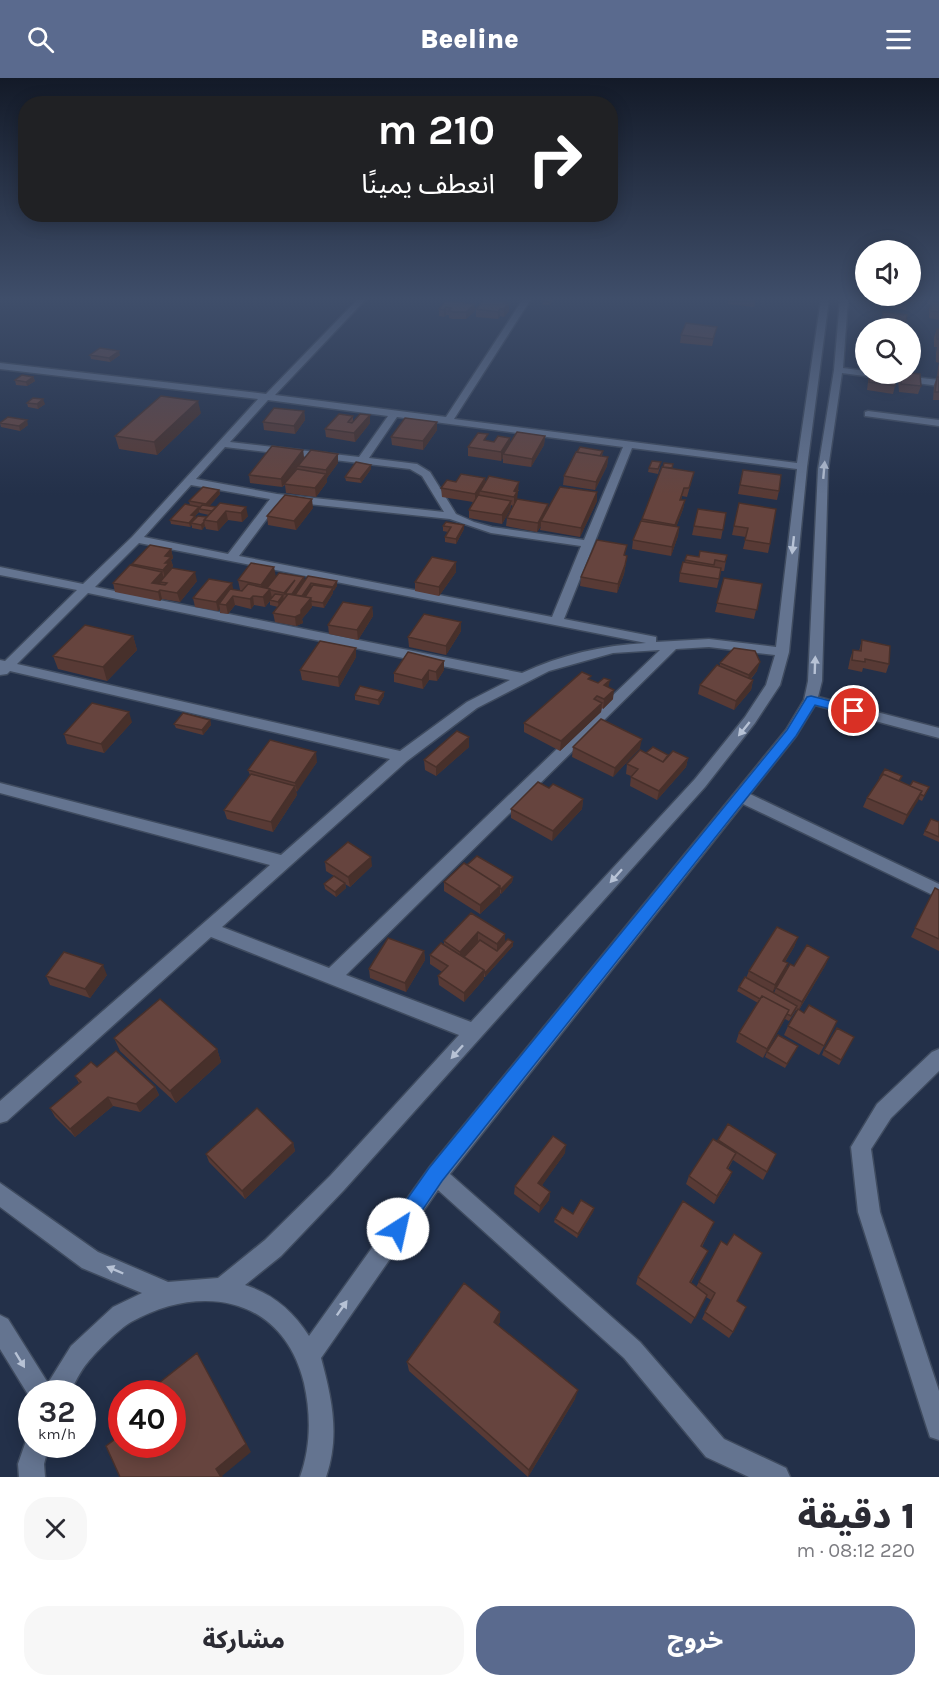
<!DOCTYPE html>
<html lang="ar">
<meta charset="utf-8">
<style>
body{margin:0;font-family:Karla,"Noto Sans Arabic",sans-serif;background:#f7f7f7;color:#2b2b33;direction:rtl;height:100vh;display:flex;flex-direction:column;font-size:22px;white-space:nowrap}
*{box-sizing:border-box;margin:0}
p{font-size:20px;color:#7c7c81}
.icon{flex:none;width:33px;height:33px;fill:none;stroke:currentColor;stroke-width:2;stroke-linecap:round;stroke-linejoin:round}
.map{position:relative;height:1399px;overflow:hidden;direction:ltr}
.panel{display:flex;flex-direction:column;background:#fff;flex:1}
.panel>*{flex:none}
.guide{position:absolute;left:18px;top:18px;width:600px;height:126px;border-radius:24px;box-shadow:0 3px 15px #0003;direction:rtl;background:#202124;color:#fff;overflow:hidden}
.buttons{position:absolute;left:855px;top:162px;display:grid;gap:12px}
.buttons a{display:grid;place-items:center;width:66px;height:66px;border-radius:50%;background:#fff;box-shadow:0 3px 15px #0003;font-size:30px}
.speed{position:absolute;left:18px;top:1302px;display:flex;gap:12px;font-size:30px;font-weight:700;text-align:center}
.speed>*{display:grid;place-content:center;width:78px;height:78px;border-radius:50%;background:#fff;box-shadow:0 3px 15px #0003;line-height:1}
.speed small{font-size:15px;font-weight:400}
.speed .limit{border:9px solid #d22;background:#fff;color:#111}
.pin{position:absolute;display:grid;place-items:center;width:51px;height:51px;color:#fff;margin:-26px;border:3px solid #fff;border-radius:50%;box-shadow:0 2px 6px #0007}
.me{position:absolute;width:66px;margin:-33px;rotate:35deg;stroke-linejoin:round;filter:drop-shadow(0 0 4px #0008)}
.turn{display:flex;align-items:center;gap:21px;height:126px;padding:0 24px;font-size:27px}
.turn .icon{width:78px;height:78px;stroke-width:2.5}
.turn b{display:block;font-size:42px;line-height:51px}
.round{display:grid;place-items:center;flex:none;width:63px;height:63px;border-radius:24px;background:#f7f7f7}
.headline{display:flex;align-items:center;justify-content:space-between;height:102px;padding:0 24px}
h1{font-size:36px;font-weight:800;line-height:45px}
.button{display:flex;gap:12px;margin-top:auto;padding:12px 24px}
.button a{flex:1;height:69px;border-radius:24px;background:#5a6a8e;color:#fff;font-size:24px;font-weight:800;line-height:69px;text-align:center}
.button a+a{background:#f7f7f7;color:#2b2b33}
header{display:flex;justify-content:space-between;align-items:center;height:78px;padding:0 24px;background:#5a6a8e;color:#fff;font-size:27px;font-weight:800}
.map>svg:first-child{display:block}
.lines{fill:none;stroke-linecap:round;stroke-linejoin:round}
.minor-casing{stroke:#3f4b5f;stroke-width:3}
.minor{fill:#647490;fill-rule:evenodd}
.wall{fill:#583a35;fill-rule:evenodd}
.shaded-wall{fill:#47302b}
.building{fill:#66443e;stroke:#47302b;stroke-width:1.5}
.oneway{fill:#b7c2d5}
.route{fill:#1a73e8;stroke:#114b97;stroke-width:1.5}
</style>
<header><svg class="icon" aria-label="menu" viewBox="0 0 24 24"><path d="M4 6h16M4 12h16M4 18h16"/></svg>Beeline<svg class="icon" aria-label="search" viewBox="0 0 24 24"><circle cx="10" cy="10" r="6"/><path d="M15 15l6 6"/></svg></header>
<div class="map">
<svg width="939" height="1399" viewBox="0 0 939 1399">
<rect width="100%" height="100%" fill="#233049"/>
<g class="lines">
<g class="minor-casing">
<path id="minor" d="M358,221H366L275,317L446,339L523,221H531L454,341L797,385L821,221H829L807,389L789,574L780,607L755,645L705,709L344,1112L281,1178L245,1207C273,1216 293,1233 309,1258L429,1090L786,652L804,622L808,603L818,391L834,292L840,221H848L843,290L866,293V296H886L939,302V308L842,295L828,391L822,603L818,619L939,650V660L815,627L796,658L750,716L939,806V820L743,726L450,1096L640,1264L724,1361L786,1390L790,1399H749L706,1379L624,1280L438,1112L321,1280C332,1321 340,1358 326,1399H300C311,1369 311,1336 304,1305C283,1219 202,1204 131,1244C119,1251 97,1273 88,1284C80,1293 75,1305 69,1316H32V1323L0,1271V1237L8,1241L48,1305L71,1268L113,1229L142,1215L82,1190L0,1129V1105L98,1174L168,1204L218,1200L265,1162L330,1098L459,957L211,859L7,1043L0,1045V1023L270,787L0,715V705L281,777L390,681L10,593L7,596L0,597V582L5,583L77,512L0,497V489L83,506L132,459L258,321L0,291V285L266,316ZM268,322L388,338L359,379L230,364ZM397,339L623,369L584,462L492,449L474,444L456,436L430,394L417,386L369,380ZM225,369L410,391L422,398L444,434L277,416L196,401ZM632,370L797,391L776,569L709,561L656,564V559L651,558L564,541ZM191,407L270,421L228,476L144,459ZM280,423L450,441L491,455L581,468L552,539L239,478ZM139,465L646,565C604,567 560,577 522,595L95,509ZM88,515L510,602L467,624L400,673L17,586ZM709,569L775,577L766,607L745,639L695,701L471,944L346,897L676,571ZM660,572L329,890L222,849L407,683L477,630L549,593L613,575Z
M868,333L939,342V348L865,338V334Z
M939,971V993L891,1040L871,1071L880,1134L939,1313V1362L930,1359L927,1350L858,1134L851,1069L877,1026L932,974Z
M32,1356V1366H49L44,1386L45,1399H19L18,1386L28,1357Z"/>
</g>
<use href="#minor" class="minor"/>
</g>
<path class="wall" d="M553,221L550,227H543V223Z
M728,221H756L754,229L728,226Z
M882,221H915L914,225L908,224L906,232L883,229L884,221Z
M928,221H939V242L929,240V231L931,226H928Z
M445,223L475,233L466,241H453L449,240V237H446L444,239L439,238V231Z
M509,225V233L504,239L500,238L498,241L476,239V231Z
M883,234L906,244L905,249L906,250H880L881,241Z
M937,251H939V285L936,284V275L937,269H934V259Z
M715,256L712,268L680,265L681,257Z
M90,277H120L110,284L91,281Z
M939,285V322H933L934,307L937,299L938,289Z
M869,296H896L895,308L893,316L867,312Z
M900,296H910L921,308L918,316L899,314L898,302Z
M33,299L35,303L27,308L16,307L15,302Z
M27,325L45,326L38,331L28,329Z
M304,333L305,342L295,356L264,352L263,344Z
M201,335L157,377L119,371L115,358Z
M353,338V343L370,345L355,364L326,359L325,351Z
M437,344V352L423,372L392,367L391,359Z
M0,345L28,347L20,353L1,349Z
M545,358L544,367L531,389L503,385V380L501,383L468,378V369L494,364L510,365Z
M303,372L304,381L338,385L327,400V404L316,419L286,415L285,407L282,409L250,405L249,397Z
M603,373L602,378L608,379L607,388L595,412L563,407L564,398Z
M660,389L658,396L648,394L649,390Z
M371,391L361,405L346,403L345,399Z
M672,391L694,394L687,419L682,418L681,422H685L683,431L676,449H679L678,458L671,478L632,471L633,462L642,441Z
M743,392L779,413L777,422L738,416Z
M485,400V404L519,412L517,415V421L548,426L547,432L597,423L580,459L540,452L541,448L537,454L506,448L507,440L513,428L511,427L510,432L502,446L469,440V432L473,424L442,419L441,410L456,404Z
M219,412L220,416L209,428L216,429L220,425L248,438L242,444L228,442L218,453L206,451L205,448L202,452L192,450V447L190,449L171,446L170,442L190,427L189,423ZM199,434L200,435L209,437L207,439L196,440L195,438Z
M739,425L770,466L768,475L743,471L746,459L732,457Z
M313,430L296,452L268,447L267,438Z
M726,435L721,461L692,457L694,448Z
M464,447V451L456,466L445,464V459L448,454L443,453V448Z
M171,471L173,480L171,482L173,488L171,490V492L197,503L180,524L162,521L160,523L115,514L113,505L132,488V486Z
M687,477L699,479L727,477L724,493H721L717,510L679,504L680,495L685,484Z
M625,478H627L624,496L617,515L580,508L581,499Z
M456,484V494L439,518L415,513V504Z
M276,499L305,503H337V508L333,513V515L324,530L312,528V529L302,541L303,545L296,548L275,544L273,535L278,529L270,527V523L265,529L254,527L251,531L235,527L228,536L220,535V531L218,533L195,529L193,520L233,512L242,513L243,512H240L238,502Z
M724,500L762,506L754,541L715,534Z
M372,529L373,538L358,562L329,556L328,547Z
M461,544V553L446,577L409,569L408,559Z
M133,558L137,572L107,603L58,591L53,578Z
M862,562L889,586L886,595L863,590L862,594L848,591L850,581L853,572L859,573Z
M408,574L444,592L437,603L429,602L423,611L394,604V595Z
M356,579L339,609L302,602L300,592Z
M720,585L757,593L751,601L753,602L751,612L734,632L698,616L700,607L720,588Z
M591,602L609,609L613,621L603,631L602,630L601,634L560,673L524,654V645Z
M384,614V618L379,627L355,622V617Z
M210,642L211,647L203,657L176,650L174,646Z
M132,644L104,675L67,666L64,656Z
M469,669L436,698L425,692L424,682Z
M573,669L640,670L613,699L572,679Z
M646,675L688,680L686,689L657,722L630,708L631,698L626,696L627,686Z
M317,684L296,714L297,717L273,754L227,741L224,732L250,697L248,692Z
M880,699L900,703L910,708L929,709L922,723L918,721L903,747L863,729L867,720L878,703Z
M583,721L582,731L552,763L511,740V731Z
M931,741L939,744V764L923,757Z
M325,784L372,788L350,809L345,806L346,810L336,819L325,811L324,806L334,798L326,793Z
M467,787L513,799L512,804L501,816L500,815V817L480,836L444,813V804Z
M935,810L939,812V873L911,859Z
M471,835L505,856V864L513,868L485,899H484V901L464,924L439,907L438,898L442,894L430,886V877L444,866V863Z
M798,859L794,869L785,884L788,885L785,895L773,914L774,915L776,910L794,888L829,879L825,888L799,932L833,952L819,977L784,957L788,948L797,932H796L789,943L785,941L763,980L736,964L739,955L758,925L737,913L739,909L746,900L749,893Z
M424,873L425,882L406,914L370,900L369,891Z
M107,897L90,920L50,907L46,898Z
M854,959L839,987L822,977L824,972Z
M114,960L217,971L221,984L176,1025L120,973Z
M798,968L785,990L765,979L767,974Z
M97,989L155,1009L159,1017L140,1034L113,1028L75,1059L55,1039L50,1030L79,1005L75,998Z
M728,1046L776,1076L763,1102L733,1082L728,1091L732,1094L729,1102L714,1126L686,1106L689,1098L718,1064Z
M293,1065L295,1073L245,1121L209,1084L206,1076Z
M565,1075L542,1107L550,1114L549,1122L539,1135L514,1116L515,1108Z
M594,1130L593,1134L577,1160L554,1144L555,1141Z
M714,1144L702,1169L708,1173L691,1205L696,1209L699,1204L737,1223L733,1254L729,1260L702,1241L711,1222L706,1219L691,1246L636,1206L638,1199Z
M500,1234V1244L498,1247L575,1321L528,1399L409,1293L407,1284Z"/>
<path class="shaded-wall" d="M509,225V233L504,239V231Z
M475,226V233L466,241V234Z
M446,229V237L444,239V232Z
M500,231V238L498,241V234Z
M119,273L120,277L110,284L109,280Z
M33,299L35,303L27,308L26,304Z
M43,321L45,326L38,331L37,326Z
M198,323L201,335L157,377L154,364Z
M304,333L305,342L295,356L294,348Z
M370,337V345L355,364L354,355Z
M27,342L28,347L20,353L19,348Z
M437,344V352L423,372V363Z
M545,358L544,367L531,389L532,381Z
M510,360V368L503,376V380L501,383V374Z
M303,372L304,381L282,409L281,401Z
M338,376V385L327,400V404L316,419L315,410L326,396V392Z
M608,379L607,388L595,412L596,404Z
M371,387V391L361,405L360,401Z
M485,400V409L480,413L479,418L475,424V416Z
M519,404L517,423L514,428V413Z
M219,412L220,416L207,431L206,426Z
M597,414V423L580,459L581,450Z
M312,421L313,430L296,452L294,443Z
M685,422L683,431L674,455L675,447Z
M511,423L510,432L502,446V437Z
M548,426L547,435L541,443V448L537,454L538,445Z
M199,429V434L195,438L196,442L191,445L192,447L190,449L189,445L191,437Z
M246,429L248,438L242,444L241,435Z
M226,433L228,442L218,453L217,444Z
M204,444L205,448L202,452L201,447Z
M464,447V451L456,466V461Z
M679,449L678,458L671,478L672,469Z
M171,471L173,480L171,482L173,488L171,490L172,494L165,501L163,492L165,478Z
M627,478L624,496L617,515L618,506Z
M456,484V494L439,518V509Z
M274,489L276,499L263,516L261,507Z
M162,494L165,503L160,504L161,507L152,505Z
M195,494L197,503L180,524L177,515Z
M304,499L305,503L292,522L291,517Z
M337,503V508L334,513L333,509Z
M232,505L234,514L219,526L220,531L218,533L216,524Z
M311,505L312,510L301,525V521Z
M333,510V515L324,530L323,525Z
M270,511L272,520L265,529L263,519Z
M160,512L162,521L160,523L158,514Z
M283,517L284,522L279,529L278,524Z
M233,518L235,527L228,536L226,527Z
M253,518L254,527L251,531L250,521Z
M311,520L312,529L302,541L303,545L296,548L295,539Z
M372,529L373,538L358,562L357,552Z
M461,544V553L446,577V568Z
M133,558L137,572L107,603L103,589Z
M356,570V579L339,609L338,599Z
M444,583V592L437,603L436,594Z
M760,584L757,593L746,606L749,597Z
M429,592V602L423,611L422,602Z
M610,602L608,611L604,607Z
M753,602L751,612L734,632L736,623Z
M614,612L613,621L603,631L604,621Z
M384,614V618L379,627L378,622Z
M602,625L601,634L560,673L561,663Z
M129,634L132,644L104,675L101,666Z
M210,642L211,647L203,657L202,652Z
M469,659V669L436,698V689Z
M642,661L640,670L613,699L615,690Z
M316,674L317,684L297,714L295,705Z
M688,680L686,689L657,722L659,713Z
M295,708L297,717L273,754L271,744Z
M922,713L918,723L903,747L907,737Z
M583,721L582,731L552,763L553,753Z
M371,779L372,788L350,809L348,799Z
M513,799L512,804L501,816V811Z
M345,805L346,810L336,819L335,814Z
M500,808V817L480,836V827Z
M478,854V863L460,883V874Z
M505,856V866L497,875V866Z
M798,859L794,869L780,892L783,883Z
M513,864V868L485,899V895Z
M424,873L425,882L406,914L405,905Z
M829,879L825,888L798,933L802,924Z
M788,885L785,895L772,916L775,907Z
M103,887L107,897L90,920L85,911Z
M484,892V901L464,924V915Z
M789,932L785,941L763,980L767,971Z
M217,971L221,984L176,1025L170,1013Z
M155,1009L159,1017L140,1034L136,1026Z
M108,1019L113,1028L75,1059L70,1051Z
M293,1065L295,1073L245,1121L242,1113Z
M566,1067L565,1075L538,1113V1105Z
M732,1094L729,1102L714,1126L717,1118Z
M550,1114L549,1122L539,1135L540,1128Z
M594,1130L593,1134L577,1160L578,1156Z
M500,1234V1244L493,1254L494,1244Z
M197,1275L251,1374L222,1398L223,1399H221L216,1391Z
M578,1312L575,1321L528,1399L529,1392Z"/>
<path class="building" d="M484,221L506,223L504,225H509L504,231H500L498,234L476,231Z
M544,221H551L550,224L543,223Z
M885,221H909L908,224L885,222Z
M445,223L475,226L466,234H453L449,233L451,230L446,229L444,232L439,231Z
M931,223L939,224V234L931,233Z
M883,234L907,237L906,244L882,241Z
M686,245L717,249L713,261L681,257Z
M882,246L906,249V250H881Z
M937,251H939V261H937Z
M100,270L119,273L109,280L90,277Z
M910,295L920,296L921,308L901,306V296Z
M870,296H896L895,308L869,304Z
M22,297L33,299L26,304L15,302Z
M937,299H939V314H935Z
M161,318L198,323L154,364L115,358Z
M33,320L43,321L37,326L27,325Z
M274,330L304,333L294,348L263,344Z
M339,336L353,338L348,344L352,345L360,336L370,337L354,355L325,351Z
M8,339L27,342L19,348L0,345Z
M405,340L437,344L423,363L391,359Z
M517,354L545,358L532,381L503,376Z
M478,355L488,356L484,362L494,364L498,358L510,360L501,374L468,369Z
M272,368L303,372L281,401L249,397Z
M580,369L603,373L600,378L577,374Z
M311,372L338,376L326,392L298,388Z
M576,374L608,379L596,404L564,398Z
M652,383L661,384L658,391L649,390Z
M356,384L371,387L360,401L345,399Z
M664,385L673,386L672,390L663,389Z
M662,389L694,394L689,410H684L680,422H685L675,447L642,441Z
M297,391L326,396L315,410L284,406Z
M743,392L781,397L779,413L740,407Z
M461,396L485,400L475,416L441,410L447,402L456,404Z
M489,398L519,404L514,413L517,414L514,419L480,413Z
M203,409L219,412L206,426L189,423Z
M560,409L597,414L581,450L541,443Z
M285,417L312,421L294,443L267,438Z
M478,417L511,423L502,437L469,432Z
M517,421L548,426L538,445L507,440Z
M220,425L246,429L241,435L226,433L217,444L204,442Z
M739,425L776,431L770,466L745,462L748,450L734,448Z
M185,426L199,429L191,437L195,438L189,445L170,442Z
M202,427L216,429L212,433L199,431Z
M698,431L726,435L723,452L694,448Z
M198,438L207,439L204,442V444L201,447L191,445Z
M641,443L679,449L672,469L633,462Z
M446,444L464,447L456,461L445,459L451,449L443,448Z
M597,462L627,467L624,477L627,478L625,487L618,506L581,499Z
M150,467L171,471L165,478L171,479L165,485H169L163,492L132,486Z
M700,473L727,477L725,484L715,482L714,487L685,482L687,477L699,479Z
M432,479L456,484L439,509L415,504Z
M683,484L721,490L719,501L680,495Z
M251,485L274,489L261,507L238,502Z
M130,487L162,494L152,505L165,507L167,505L160,504L172,490L195,494L177,515L160,512L158,514L113,505Z
M279,495L304,499L292,516H285L295,502L284,515L271,512L270,511L267,510Z
M308,498L337,503L333,509L311,505L302,518L295,517Z
M724,500L762,506L757,532L717,525Z
M209,501L232,505L216,524L193,520Z
M248,506L270,511L263,519L253,518L250,521L233,518L226,527L219,526L230,511L242,513Z
M313,507L333,510L323,525L311,523V520L305,519Z
M275,516L283,517L278,524L270,522Z
M288,516L311,520L301,532V536L295,539L273,535Z
M343,524L372,529L357,552L328,547Z
M424,536L461,544L446,568L408,559Z
M85,547L133,558L103,589L53,578Z
M862,562L890,568L889,586L865,581V584L852,582L853,572L861,573Z
M320,563L356,570L338,599L300,592Z
M734,570L755,573L760,584L749,597L720,585Z
M408,574L444,583L436,594L429,592L422,602L394,595Z
M717,587L753,602L736,623L700,607Z
M582,594L591,598L588,601L598,605L604,600L610,602L604,607L614,612L604,621L597,618L594,621L602,625L561,663L524,645Z
M360,608L384,614L378,622L355,617Z
M92,625L129,634L101,666L64,656Z
M183,635L210,642L202,652L174,646Z
M601,641L642,661L615,690L573,669Z
M457,653L469,659L436,689L424,682Z
M270,662L316,674L295,705L248,692Z
M653,669L668,677L663,684L646,675Z
M640,672L663,684L673,673L688,680L659,713L631,699L638,691L627,686Z
M885,691L902,698L899,703L883,696L881,699H880Z
M251,696L295,708L271,744L224,732Z
M883,696L922,713L907,737L867,720Z
M913,703L929,709L924,718L920,716L922,713L910,708Z
M538,704L549,710L553,706L583,721L553,753L511,731Z
M931,741L939,744V759L925,753Z
M348,764L371,779L348,799L325,784Z
M477,778L513,799L501,811L500,810V808L467,787Z
M464,785L500,808L480,827L444,804Z
M334,798L345,805L335,814L324,806Z
M935,810L939,812V861L915,850Z
M471,835L505,856L497,866L478,854L460,874L444,863Z
M777,849L798,859L783,883L788,885L775,907L749,893Z
M388,860L424,873L405,905L369,891Z
M508,861L513,864L485,895L484,892L464,879L480,862L497,873Z
M441,865L484,892L464,915L438,898L448,888L430,877Z
M807,867L829,879L802,924L776,910L790,886L794,888Z
M64,874L103,887L85,911L46,898Z
M745,899L797,928L791,938L787,936L789,932L762,918L760,921L739,909Z
M762,918L789,932L767,971L739,955Z
M160,921L217,971L170,1013L114,960Z
M809,927L837,943L824,968L788,948L798,931L804,935Z
M837,950L854,959L841,982L824,972Z
M778,957L798,968L787,986L767,974Z
M116,973L155,1009L136,1026L108,1019L70,1051L50,1030L81,1004L75,998L91,984L97,989Z
M257,1030L293,1065L242,1113L206,1076Z
M728,1046L776,1076L767,1094L718,1062Z
M553,1058L566,1067L538,1105L550,1114L540,1128L515,1108Z
M713,1061L736,1075L727,1090L732,1094L717,1118L689,1098Z
M581,1122L594,1130L578,1156L555,1141L562,1129L573,1136Z
M683,1123L714,1144L701,1168L708,1173L690,1204L707,1217L695,1240L638,1199Z
M734,1156L762,1175L737,1223L746,1229L733,1254L705,1234L715,1215L699,1204L721,1163L727,1167Z
M464,1205L500,1234L494,1244L578,1312L529,1392L407,1284Z
M197,1275L246,1366L216,1391L221,1399H120L106,1368L122,1356V1366H172V1316H145Z"/>
<defs><path id="oneway-solid" d="M-6-.8H1V-3.2L6.5 0L1 3.2V.8H-6Z" transform="scale(1.5)"/></defs>
<g class="oneway">
<use href="#oneway-solid" transform="translate(824 392) rotate(-85)"/>
<use href="#oneway-solid" transform="translate(793 467) rotate(96)"/>
<use href="#oneway-solid" transform="translate(815 587) rotate(-88)"/>
<use href="#oneway-solid" transform="translate(744 651) rotate(129)"/>
<use href="#oneway-solid" transform="translate(616 798) rotate(132)"/>
<use href="#oneway-solid" transform="translate(457 974) rotate(132)"/>
<use href="#oneway-solid" transform="translate(115 1192) rotate(-157)"/>
<use href="#oneway-solid" transform="translate(342 1230) rotate(-55)"/>
<use href="#oneway-solid" transform="translate(20 1282) rotate(59)"/>
</g>
<linearGradient id="sky" x2="0" y2="1"><stop stop-color="#131a28"/><stop offset="0.53" stop-color="#3f4e6a"/><stop offset="1" stop-color="#3f4e6a" stop-opacity="0"/></linearGradient>
<rect width="939" height="417" fill="url(#sky)"/>
<path class="route" d="M811,618L858,630L860,633L854,637L815,627L796,658L442,1103L405,1158L398,1161L391,1158L388,1151L391,1144L429,1090L787,652L807,619Z"/>
</svg>
<div class="buttons">
<a><svg class="icon" aria-label="sound" viewBox="0 0 24 24"><path d="M4 9h4l5-4v14l-5-4H4zM17 9q2 3 0 6"/></svg></a>
<a><svg class="icon" aria-label="search" viewBox="0 0 24 24"><circle cx="10" cy="10" r="6"/><path d="M15 15l6 6"/></svg></a>
</div>
<div class="speed"><div>32<small>km/h</small></div><div class="limit">40</div></div>
<div class="pin" style="left:854px;top:633px;background:#d93025"><svg class="icon" aria-label="arrive" viewBox="0 0 24 24"><path d="M6 21V4h12l-3 4 3 4H6"/></svg></div>
<svg class="me" style="left:398px;top:1151px" viewBox="-20 -20 40 40"><circle r="19" fill="#fff"/><path d="M0-13L10 11 0 6-10 11z" fill="#1a73e8"/></svg>
<div class="guide">
<div class="turn"><svg class="icon" aria-label="right" viewBox="0 0 24 24"><path d="M7 20v-9h11M14 6l5 5-5 5"/></svg><div><b>210 m</b>انعطف يمينًا</div></div>
</div>
</div>
<section class="panel">
<div class="headline"><div><h1>1 دقيقة</h1><p>220 m · 08:12</p></div><a class="round"><svg class="icon" aria-label="close" viewBox="0 0 24 24"><path d="M6 6l12 12M18 6L6 18"/></svg></a></div>
<div class="button"><a>خروج</a><a>مشاركة</a></div>
</section>
